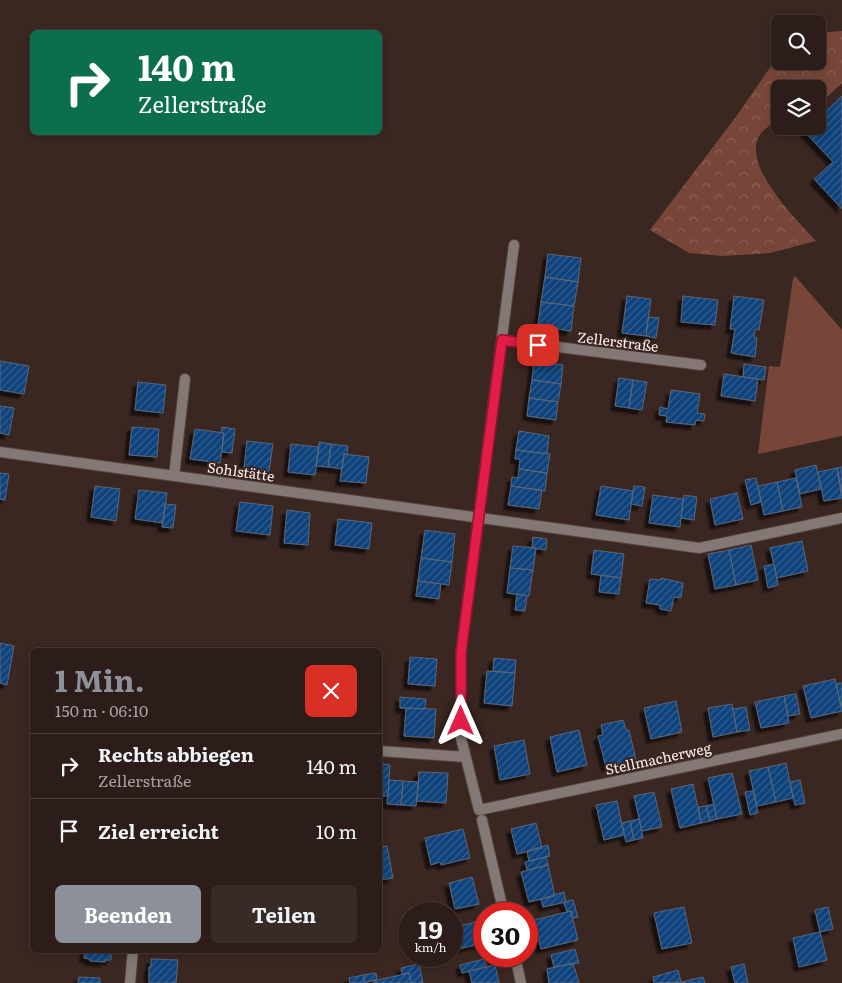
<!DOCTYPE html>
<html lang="de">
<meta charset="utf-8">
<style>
body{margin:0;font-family:Literata,serif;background:#382a27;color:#f1f3f6;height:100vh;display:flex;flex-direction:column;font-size:19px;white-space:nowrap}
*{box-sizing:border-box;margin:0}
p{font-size:16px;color:#a6a2a2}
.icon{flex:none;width:28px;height:28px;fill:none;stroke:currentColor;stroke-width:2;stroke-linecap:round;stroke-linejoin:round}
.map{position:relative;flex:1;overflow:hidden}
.sheet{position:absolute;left:30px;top:648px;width:352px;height:305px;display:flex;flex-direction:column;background:#2c1d1a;border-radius:8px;box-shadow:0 2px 8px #0003,0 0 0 1px #483b39}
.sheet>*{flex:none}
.guide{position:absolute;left:30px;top:30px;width:352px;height:105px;border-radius:8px;box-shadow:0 2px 8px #0003,0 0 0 1px #483b39;background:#0b6e4f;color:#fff;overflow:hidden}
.controls{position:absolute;left:771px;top:15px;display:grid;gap:10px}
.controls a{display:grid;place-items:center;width:55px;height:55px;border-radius:8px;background:#2c1d1a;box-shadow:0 2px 8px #0003,0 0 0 1px #483b39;font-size:25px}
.speed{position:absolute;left:398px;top:902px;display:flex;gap:10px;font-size:25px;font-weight:700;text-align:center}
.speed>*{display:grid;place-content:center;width:65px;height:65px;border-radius:50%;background:#2c1d1a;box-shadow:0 2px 8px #0003,0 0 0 1px #483b39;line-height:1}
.speed small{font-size:12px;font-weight:400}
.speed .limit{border:8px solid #d22;background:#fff;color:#111}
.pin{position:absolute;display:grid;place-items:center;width:42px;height:42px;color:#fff;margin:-21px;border-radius:10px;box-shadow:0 2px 8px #0006}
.me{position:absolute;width:55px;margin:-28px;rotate:0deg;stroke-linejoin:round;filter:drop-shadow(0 0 4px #0008)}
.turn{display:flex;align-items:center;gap:18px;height:105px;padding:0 25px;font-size:22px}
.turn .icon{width:65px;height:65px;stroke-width:2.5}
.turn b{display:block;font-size:35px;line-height:42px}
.round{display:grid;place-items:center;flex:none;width:52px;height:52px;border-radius:8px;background:#382a27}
.headline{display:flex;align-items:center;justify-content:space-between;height:85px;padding:0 25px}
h1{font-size:30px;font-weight:700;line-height:38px;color:#8c9099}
.cta{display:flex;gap:10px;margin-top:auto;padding:10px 25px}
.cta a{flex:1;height:58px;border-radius:8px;background:#8c9099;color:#fff;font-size:20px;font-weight:700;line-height:58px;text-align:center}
.cta a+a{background:#382a27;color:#f1f3f6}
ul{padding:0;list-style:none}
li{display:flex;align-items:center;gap:15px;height:65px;padding:0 25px;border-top:1px solid #483b39}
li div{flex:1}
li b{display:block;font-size:19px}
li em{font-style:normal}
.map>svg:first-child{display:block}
.grass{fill:#784639}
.forest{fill:url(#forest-crowns)}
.building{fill:url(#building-hatch);stroke:#596678;filter:url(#shadow)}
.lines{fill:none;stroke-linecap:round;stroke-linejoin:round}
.minor-casing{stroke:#56433e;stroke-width:12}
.minor{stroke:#837875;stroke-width:10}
.route-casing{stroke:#92132f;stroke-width:12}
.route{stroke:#e11d48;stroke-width:9}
.labels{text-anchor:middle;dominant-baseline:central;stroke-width:4;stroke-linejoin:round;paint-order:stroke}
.street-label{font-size:14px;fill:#fdefeb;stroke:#3b2722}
</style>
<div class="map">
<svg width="842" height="983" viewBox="0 0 842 983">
<defs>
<pattern id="forest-crowns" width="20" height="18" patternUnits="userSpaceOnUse" patternTransform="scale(1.25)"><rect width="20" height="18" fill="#784639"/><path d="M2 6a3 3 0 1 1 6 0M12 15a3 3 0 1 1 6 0" fill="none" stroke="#8c6156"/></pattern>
<pattern id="building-hatch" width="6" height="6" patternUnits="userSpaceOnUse" patternTransform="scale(1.25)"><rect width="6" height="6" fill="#0f427b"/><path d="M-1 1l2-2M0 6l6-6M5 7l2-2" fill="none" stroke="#335e8e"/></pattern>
<filter id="shadow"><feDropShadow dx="-4.5" dy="4.5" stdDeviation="1" flood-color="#0009"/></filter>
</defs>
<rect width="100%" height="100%" fill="#3b2722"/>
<path class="grass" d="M795,276L842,330V436L758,454L769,366L780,367L793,279Z"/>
<path class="forest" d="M842,31V83L818,105V89H780V120C773,123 766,127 761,133C738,163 798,221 816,241L770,253L722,256L689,253L650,230L738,114L780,53V61H818V33Z"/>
<path class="building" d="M842,96V209L814,179L833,162L804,131L809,126H818V119Z
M548,254L581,258L578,282L545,277Z
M545,277L578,282L574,306L541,302Z
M627,296L651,299L646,336L622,333Z
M683,296L718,300L715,325L681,322Z
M734,296L764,300L759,330L755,329L754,337L757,338L755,357L731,353L735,329H730Z
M541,302L574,306L571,331L538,326Z
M648,317L659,318L656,338L646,336Z
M0,361L29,366L24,394L0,390Z
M534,361L563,365L561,384L532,380Z
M744,364L766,367L764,380L743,377Z
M724,374L758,379L755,401L721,396Z
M619,378L633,380L629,408L615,406Z
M532,380L561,384L558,402L529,398Z
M633,380L647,382L642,410L629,408Z
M138,382L166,385L163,413L135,410Z
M671,390L700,394L697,413L705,414L704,421L696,420L695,425L666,422L667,416L659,415L660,407L668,409Z
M529,398L558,402L556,420L527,416Z
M0,406L14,408L9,435L0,433Z
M132,427L159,429L157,457L129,455Z
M222,427L235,429L232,453L222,452L224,433H221Z
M195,429L224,433L220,463L190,459Z
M519,431L549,436L547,454L516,450Z
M247,441L273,444L269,471L244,468Z
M319,442L331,444L328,467L316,466Z
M291,444L319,447L315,475L288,472Z
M331,444L348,446L347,454H344L342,469L328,467Z
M516,450L550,454L547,473L519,469L520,459H515Z
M344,454L369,457L366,483L340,481Z
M816,465L821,489L800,494L795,470Z
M842,467V493L837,468Z
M837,468L842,498L824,501L818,472Z
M519,469L547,473L545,491L511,486L512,477L518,478Z
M0,473L9,474L5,500L0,499Z
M756,478L761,502L751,505L745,480Z
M796,478L802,507L783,511L777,482Z
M777,482L783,511L764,515L758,486Z
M95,486L120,489L116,521L91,517Z
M511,486L542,490L539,509L508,505Z
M601,486L633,491L629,520L596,515Z
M634,486L645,487L642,506L631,504Z
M139,490L167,493L163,523L135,519Z
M737,493L743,519L715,525L710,499Z
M653,495L683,499L680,527L649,523Z
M684,495L697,497L694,520L681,518Z
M240,502L273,506L270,535L236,531Z
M165,504L176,505L173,528L162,527Z
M287,510L310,513L308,545L284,543Z
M338,519L372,523L369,549L335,545Z
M425,530L455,534L452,562L421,558Z
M533,537L547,539L546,550L532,548Z
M802,541L808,571L777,578L770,548Z
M751,545L758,580L736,585L729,550Z
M513,546L536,548L533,570L510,568Z
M594,550L624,554L621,578L591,574Z
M729,550L736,585L715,589L708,554Z
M421,558L452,562L449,585L418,581Z
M774,564L778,585L768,588L764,566Z
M510,568L533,570L529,596L507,593Z
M601,575L621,578L619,594L599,592Z
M661,578L683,583L681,598L674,597L671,611L660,609V605L646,603L650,579L661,580Z
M418,581L441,584L439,599L416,596Z
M517,594L527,596L525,611L515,610Z
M0,643L14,646L7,685L0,683Z
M410,657L437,659L435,686L408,684Z
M494,658L516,660L515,673L493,671Z
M487,671L515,673L512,706L484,703Z
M835,679L842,711L811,718L803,686Z
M842,683V706H841L836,684Z
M796,694L800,714L788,716L784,696Z
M784,696L789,723L761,728L755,702Z
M400,697L426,699L425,709L400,708Z
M676,701L682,732L651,739L644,708Z
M732,704L737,732L713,737L708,708Z
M746,707L750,730L737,732L733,709Z
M406,708L436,709L434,738L404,736Z
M623,720L626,730H629L636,760L606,767L598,736L603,735L601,725Z
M579,730L587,765L557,772L550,737Z
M524,740L530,774L500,780L494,746Z
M786,763L793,798L776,802L768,767Z
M380,764L390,765L388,796H380Z
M768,767L776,802L757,806L749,771Z
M419,772L448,773L446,803L417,801Z
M732,773L742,814L717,819L708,778Z
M389,780L403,781L401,805L387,804Z
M800,780L805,803L795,805L790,782Z
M403,781L418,782L416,806L401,805Z
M693,784L701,823L680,828L671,789Z
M753,791L758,813L750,815L745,792Z
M654,792L662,827L642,831L634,796Z
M617,801L624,835L604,840L596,805Z
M714,804L717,819L710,821L706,806Z
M706,806L710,821L701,823L698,807Z
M639,819L643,838L634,840L630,821Z
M630,821L634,840L626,842L622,823Z
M536,823L542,848L517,854L511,829Z
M463,829L470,858L441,865L440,862L431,865L425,838Z
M548,845L550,856L529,861L527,851Z
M387,846L393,878L380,880V848Z
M546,857L548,865L527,870L525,862Z
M548,865L555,896L529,902L521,872Z
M472,877L479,904L455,909L449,883Z
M564,892L566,902L543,907L541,899Z
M573,900L578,917L572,918L571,911L567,912L564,902Z
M684,907L692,943L662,949L654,913Z
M828,907L833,929L820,932L815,910Z
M571,911L578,940L541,949L534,920Z
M479,921L484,943L458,949L452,928Z
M820,932L827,960L799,967L793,938Z
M575,949L579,963L554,967L551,955Z
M85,950H116V952H111V960H105V962L90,961V959L84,958Z
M151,959L178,960L176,983H149V967H151Z
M484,959L486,967L462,973L460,965Z
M573,963L579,983H549L547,969Z
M419,964L423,983H411L409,973L402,974L401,968Z
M744,964L748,983H735L731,967Z
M495,965L499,983H472L469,971Z
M678,970L681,982L654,983L653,977Z
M376,973L377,979L365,983L363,975Z
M409,973L411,983H374L373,981Z
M363,975L365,983H350L349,978Z
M79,977L100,978V983H78Z
M703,977L705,983H676L681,982Z"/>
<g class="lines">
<g class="minor-casing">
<path id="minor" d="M514,245L461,653V738L479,810L842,734
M502,340L701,365
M0,452L699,548L842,518
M174,476L185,379
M380,751L466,757
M482,820L504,914
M515,956L521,983
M130,983L133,950"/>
</g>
<use href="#minor" class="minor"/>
</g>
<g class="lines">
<g class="route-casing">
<path id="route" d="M461,721V653L502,340L538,345"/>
</g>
<use href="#route" class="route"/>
</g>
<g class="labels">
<g class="street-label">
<text transform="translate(618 341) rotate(7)">Zellerstraße</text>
<text transform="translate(241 471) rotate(8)">Sohlstätte</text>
<text transform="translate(658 758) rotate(-12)">Stellmacherweg</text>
</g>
</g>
</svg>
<div class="controls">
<a><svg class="icon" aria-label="search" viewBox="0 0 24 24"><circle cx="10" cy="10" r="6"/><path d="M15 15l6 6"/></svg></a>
<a><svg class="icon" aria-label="layers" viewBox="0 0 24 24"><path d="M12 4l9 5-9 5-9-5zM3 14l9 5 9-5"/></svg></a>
</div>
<div class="speed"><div>19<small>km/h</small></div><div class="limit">30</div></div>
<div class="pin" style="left:538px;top:345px;background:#d93025"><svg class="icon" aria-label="arrive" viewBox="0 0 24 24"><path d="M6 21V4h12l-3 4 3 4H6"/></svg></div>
<svg class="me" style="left:461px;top:721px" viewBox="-20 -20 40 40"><path d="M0-17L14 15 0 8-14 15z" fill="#e11d48" stroke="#fff" stroke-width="4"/></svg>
<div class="guide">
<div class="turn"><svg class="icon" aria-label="right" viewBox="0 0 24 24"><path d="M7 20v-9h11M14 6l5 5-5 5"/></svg><div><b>140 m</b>Zellerstraße</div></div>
</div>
<section class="sheet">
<div class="headline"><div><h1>1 Min.</h1><p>150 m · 06:10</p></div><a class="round" style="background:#d93025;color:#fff"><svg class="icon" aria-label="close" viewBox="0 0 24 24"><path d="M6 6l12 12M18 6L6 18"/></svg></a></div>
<ul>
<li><svg class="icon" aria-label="right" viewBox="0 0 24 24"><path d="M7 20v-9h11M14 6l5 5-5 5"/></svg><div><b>Rechts abbiegen</b><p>Zellerstraße</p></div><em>140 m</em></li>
<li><svg class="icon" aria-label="arrive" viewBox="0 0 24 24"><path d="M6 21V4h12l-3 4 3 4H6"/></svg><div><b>Ziel erreicht</b></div><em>10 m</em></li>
</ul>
<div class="cta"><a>Beenden</a><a>Teilen</a></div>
</section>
</div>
